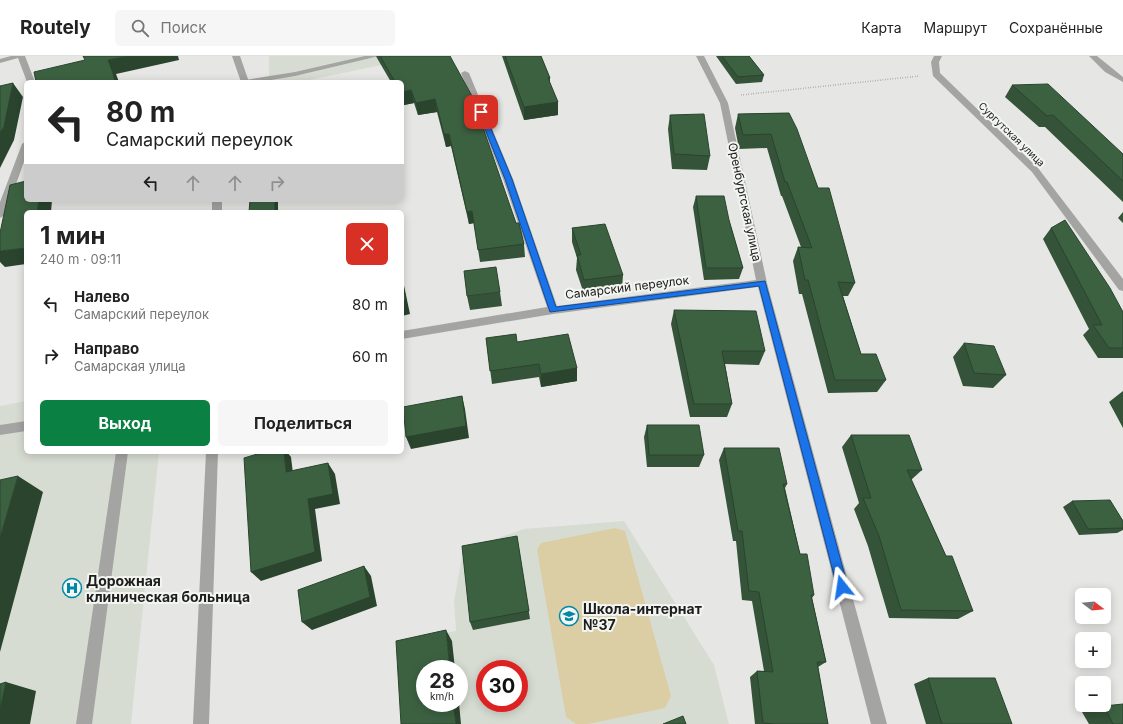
<!DOCTYPE html>
<html lang="ru">
<meta charset="utf-8">
<style>
body{margin:0;font-family:Inter,sans-serif;background:#f6f6f6;color:#222;height:100vh;display:flex;flex-direction:column;font-size:15px;white-space:nowrap}
*{box-sizing:border-box;margin:0}
p{font-size:13px;color:#767676}
.icon{flex:none;width:22px;height:22px;fill:none;stroke:currentColor;stroke-width:2;stroke-linecap:round;stroke-linejoin:round}
.map{position:relative;flex:1;overflow:hidden}
.drawer{position:absolute;left:24px;top:154px;width:380px;height:244px;display:flex;flex-direction:column;background:#fff;border-radius:6px;box-shadow:0 2px 10px #0003}
.drawer>*{flex:none}
.hud{position:absolute;left:24px;top:24px;width:380px;height:122px;border-radius:6px;box-shadow:0 2px 10px #0003;background:#fff;color:#222;overflow:hidden}
.needle{width:26px;rotate:106deg}
.controls{position:absolute;left:1075px;top:532px;display:grid;gap:8px}
.controls a{display:grid;place-items:center;width:36px;height:36px;border-radius:6px;background:#fff;box-shadow:0 2px 10px #0003;font-size:20px}
.speed{position:absolute;left:416px;top:604px;display:flex;gap:8px;font-size:20px;font-weight:700;text-align:center}
.speed>*{display:grid;place-content:center;width:52px;height:52px;border-radius:50%;background:#fff;box-shadow:0 2px 10px #0003;line-height:1}
.speed small{font-size:10px;font-weight:400}
.speed .limit{border:6px solid #d22;background:#fff;color:#111}
.pin{position:absolute;display:grid;place-items:center;width:34px;height:34px;color:#fff;margin:-17px;border-radius:8px;box-shadow:0 2px 6px #0006}
.me{position:absolute;width:44px;margin:-22px;rotate:345deg;stroke-linejoin:round;filter:drop-shadow(0 0 3px #0008)}
.turn{display:flex;align-items:center;gap:14px;height:84px;padding:0 16px;font-size:18px}
.turn .icon{width:52px;height:52px;stroke-width:2.5}
.turn b{display:block;font-size:28px;line-height:34px}
.lanes{display:flex;align-items:center;height:38px;padding:0 16px;background:#0003;justify-content:center;gap:20px;direction:ltr}
.lanes .off{opacity:.35}
.round{display:grid;place-items:center;flex:none;width:42px;height:42px;border-radius:6px;background:#f6f6f6}
.headline{display:flex;align-items:center;justify-content:space-between;height:68px;padding:0 16px}
h1{font-size:24px;font-weight:700;line-height:30px}
.primary-button{display:flex;gap:8px;margin-top:auto;padding:8px 16px}
.primary-button a{flex:1;height:46px;border-radius:6px;background:#0b8043;color:#fff;font-size:16px;font-weight:700;line-height:46px;text-align:center}
.primary-button a+a{background:#f6f6f6;color:#222}
ul{padding:0;list-style:none}
li{display:flex;align-items:center;gap:12px;height:52px;padding:0 16px}
li div{flex:1}
li b{display:block;font-size:15px}
li em{font-style:normal}
header{display:flex;align-items:center;gap:24px;box-sizing:border-box;height:56px;padding:0 20px;background:#fff;border-bottom:1px solid #e0e0e0}
header strong{font-size:19px}
nav{display:flex;gap:22px;margin-inline-start:auto;font-size:14px}
.search{width:280px;height:36px;background:#f6f6f6;display:flex;align-items:center;gap:10px;box-sizing:border-box;padding:0 14px;border-radius:6px;color:#767676;font-size:15px}
.map>svg:first-child{display:block}
.built{fill:#d7dcd2;fill-rule:evenodd}
.green{fill:#dbcda4}
.lines{fill:none;stroke-linecap:round;stroke-linejoin:round}
.path{stroke:#7e7f7d;stroke-width:1.5;stroke-dasharray:0.5 2;stroke-linecap:butt}
.service{fill:#a4a4a3;fill-rule:evenodd}
.minor{fill:#a4a4a3;fill-rule:evenodd}
.wall{fill:#345338}
.shaded-wall{fill:#2a442e}
.building{fill:#3c6141;stroke:#2a442e}
.route{fill:#1a73e8;stroke:#114b97}
.labels{text-anchor:middle;dominant-baseline:central;stroke-width:4;stroke-linejoin:round;paint-order:stroke}
.far-street-label{font-size:10px;fill:#1c1d1c;stroke:#f3f5f1}
.street-label{font-size:12px;fill:#1c1d1c;stroke:#f3f5f1}
.near-poi-label{font-size:14px;font-weight:bold;fill:#1c1d1c;stroke:#f3f5f1;text-anchor:start}
</style>
<header>
<strong>Routely</strong>
<div class="search"><svg class="icon" aria-label="search" viewBox="0 0 24 24"><circle cx="10" cy="10" r="6"/><path d="M15 15l6 6"/></svg>Поиск</div>
<nav><a>Карта</a><a>Маршрут</a><a>Сохранённые</a></nav>
</header>
<div class="map">
<svg width="1123" height="668" viewBox="0 0 1123 668">
<rect width="100%" height="100%" fill="#e6e7e4"/>
<path class="built" d="M269,0H424L300,26H269Z
M26,345V396H159L131,668H0V350Z
M624,465L714,609L729,668H405L401,585L456,575L454,545L463,494L524,473ZM425,613H459V647H425ZM485,613H519V647H485Z"/>
<path class="green" d="M615,472L625,475L671,640L665,652L588,668H576L566,661L537,494L541,487Z"/>
<g class="lines">
<path class="path" d="M741,39L919,20"/>
<path class="service" d="M365,0H379L295,20L259,26H241L245,24L295,16Z
M26,365V375L0,379V369Z
M116,396H128L92,668H76Z"/>
<path class="minor" d="M11,0H25L35,26H27L18,2L0,7V3Z
M232,0H240L249,26H241Z
M696,0H704L728,47L767,227L887,668H871L758,231L553,258L402,283V275L547,251L503,123L461,17L465,15L469,17L513,123L557,250L756,224L720,47Z
M934,0H942L939,6L940,17L1038,112L1123,223V235L1119,234L1032,116L933,20L931,6Z
M1089,0H1097L1123,21V26L1105,16Z
M26,85V100L5,159L0,162V146L22,88Z
M212,144H222V156H212Z
M206,396H218L209,668H193Z"/>
</g>
<path class="wall" d="M376,0H450L516,167L524,188L525,201L480,206L474,167L469,168L451,90L446,91L437,56L418,59L414,47L404,49L402,46V26H391L377,2Z
M502,0H541L550,22V28L558,46V59L524,64Z
M716,0H749L764,19L762,26L736,28Z
M1012,29L1123,98V146L1045,71H1039L1005,41Z
M789,57L855,227L848,240H843L861,298L886,324L877,336L828,337L802,238H799L793,205L798,191H801L782,140H781L767,92L739,93L735,72L738,58Z
M670,59L710,100L707,114L672,113L668,73Z
M696,140L729,164L743,212L739,223L704,224L693,151Z
M1123,156V167L1118,162Z
M572,172L623,219L622,233L584,238L576,214L577,202L572,186Z
M1051,172L1123,256V302H1098L1083,279L1089,273L1043,183Z
M500,236L502,250L470,254L467,240Z
M674,254L765,295L759,309L725,308L732,348L727,361H690L671,268Z
M486,282L517,286L577,312V325L541,331L539,321L492,328Z
M964,287L1006,319L993,332L963,330L953,301Z
M1123,335V372L1109,346Z
M647,369L704,399L699,411H647L644,381Z
M851,379L922,414L911,424L946,500L973,555L958,563L889,562L868,490L854,453L859,447L842,391Z
M724,392L787,428L785,432L800,498L814,539L812,542L826,606L818,611L828,668H755L750,621L757,615H764L752,545L742,544L736,485H733L719,404Z
M1072,445L1123,465V474L1117,477L1079,479L1063,451Z
M517,480L530,563L473,574L470,566Z
M928,622L1012,668H926L914,628Z
M1104,650L1123,668H1089L1082,656Z"/>
<path class="shaded-wall" d="M128,0H178L179,4L116,18L119,26H115L108,4Z
M13,27L23,41L14,84L0,112V77Z
M411,34L414,47L404,49L402,41V36Z
M435,43L437,56L418,59L416,47Z
M558,46V59L524,64V51Z
M444,78H449L451,90L446,91Z
M39,144H52L51,156H37Z
M275,144H278V156H275Z
M472,155L474,167L469,168L467,156Z
M26,192V208L5,211L0,206V195Z
M402,220L410,258L402,260Z
M577,312V325L541,331V318Z
M462,340L465,353L469,382L411,393L406,381Z
M284,396H287L291,401L294,426L286,416Z
M328,407L335,418L340,448L315,453L322,505L261,525L251,516Z
M18,420L43,436L0,596V482Z
M364,510L371,520L377,550L312,574L302,566Z
M446,574L452,585L455,613H450Z
M6,626L36,635L30,668H0V653Z
M453,647H459L461,668H456Z"/>
<path class="building" d="M83,0H128L108,4L113,17L115,26H36L34,16L85,4Z
M380,0H450L472,40L516,167H519L524,188L478,194L472,155L467,156L449,78H444L435,43L416,47L411,34L402,36V26H395Z
M505,0H541L550,22H548L558,46L524,51Z
M722,0H749L764,19L738,21Z
M13,27L4,71L0,77V30Z
M1048,28L1123,98V125L1053,59L1047,60L1012,29Z
M789,57L797,73L818,132H829L855,227L838,226L861,298H876L886,324H835L808,224H805L798,191L812,192L787,126H785L771,78L743,79L738,58Z
M704,58L710,100L674,98L670,59Z
M26,125V144H39L37,156H26V192L0,195V177L10,129Z
M696,140H724L729,164L743,212H706Z
M250,144H275V156H249Z
M1065,164L1110,232L1123,256V292H1109L1093,269H1102L1051,172Z
M605,168L623,219L584,224L577,199H581L572,172Z
M496,211L500,236L467,240L464,215Z
M402,224L406,244L402,245Z
M674,254L756,255L765,295H722L732,348H694Z
M516,278L517,286L568,278L577,312L541,318L539,308L490,315L486,282Z
M964,287L994,290L1006,319L974,317Z
M462,340L466,370L406,381L403,351Z
M647,369H699L704,399H649Z
M851,379H909L922,414H907L946,500H952L973,555L901,554L879,480L863,442H871Z
M724,392H779L787,428H783L800,498H807L814,539H811L826,606H817L828,668H774L763,667L757,615L773,616L759,536L749,535L742,475H738Z
M264,396H284L286,416L328,407L333,438L308,443L315,496L251,516L244,402Z
M18,420L0,482V424Z
M1110,444L1123,465V472L1088,473L1072,445Z
M517,480L529,555L470,566L462,490Z
M364,510L370,541L302,566L298,534Z
M446,574L450,613H425V647H453L456,668H401L396,585Z
M928,622H995L1012,668H942Z
M6,626L0,653V628Z
M1123,648V668H1113L1104,650Z
M683,660L686,668H663Z"/>
<path class="route" d="M481,55L484,56L512,123L556,251L765,225L848,531L846,535L842,537L838,535L837,531L759,230L550,256L505,123L478,56Z"/>
<defs>
<g id="hospital-ring" transform="scale(1)"><circle r="9.5" fill="#f3f5f1" stroke="#0087a8" stroke-width="1.5"/><path d="M-5-5h3v3.5h4V-5h3V5h-3V1.5h-4V5h-3Z" fill="#0087a8"/></g>
<g id="school-ring" transform="scale(1)"><circle r="9.5" fill="#f3f5f1" stroke="#0087a8" stroke-width="1.5"/><path d="M0-5L7-2L0 1L-7-2ZM-4 1L0 2.5L4 1V4Q0 6-4 4Z" fill="#0087a8"/></g>
</defs>
<g fill-rule="evenodd">
<use href="#hospital-ring" x="72" y="532"/>
<use href="#school-ring" x="569" y="560"/>
</g>
<g class="labels">
<g class="far-street-label">
<text transform="translate(1012 78) rotate(44)">Сургутская улица</text>
</g>
<g class="street-label">
<text transform="translate(745 146) rotate(78)">Оренбургская улица</text>
<text transform="translate(627 231) rotate(-7)">Самарский переулок</text>
</g>
<g class="near-poi-label">
<text x="86" y="524">Дорожная<tspan x="86" dy="16">клиническая больница</tspan></text>
<text x="583" y="552">Школа-интернат<tspan x="583" dy="16">№37</tspan></text>
</g>
</g>
</svg>
<div class="controls">
<a><svg class="needle" viewBox="-14 -14 28 28"><path d="M0-13l5 13h-10z" fill="#e53935"/><path d="M0 13l5-13h-10z" fill="#767676"/></svg></a>
<a>+</a>
<a>−</a>
</div>
<div class="speed"><div>28<small>km/h</small></div><div class="limit">30</div></div>
<div class="pin" style="left:481px;top:56px;background:#d93025"><svg class="icon" aria-label="arrive" viewBox="0 0 24 24"><path d="M6 21V4h12l-3 4 3 4H6"/></svg></div>
<svg class="me" style="left:842px;top:531px" viewBox="-20 -20 40 40"><path d="M0-17L14 15 0 8-14 15z" fill="#1a73e8" stroke="#fff" stroke-width="4"/></svg>
<div class="hud">
<div class="turn"><svg class="icon" aria-label="left" viewBox="0 0 24 24"><path d="M17 20v-9H6M10 6l-5 5 5 5"/></svg><div><b>80 m</b>Самарский переулок</div></div>
<div class="lanes"><svg class="icon" aria-label="left" viewBox="0 0 24 24"><path d="M17 20v-9H6M10 6l-5 5 5 5"/></svg><svg class="icon off" aria-label="ahead" viewBox="0 0 24 24"><path d="M12 20V5M6 11l6-6 6 6"/></svg><svg class="icon off" aria-label="ahead" viewBox="0 0 24 24"><path d="M12 20V5M6 11l6-6 6 6"/></svg><svg class="icon off" aria-label="right" viewBox="0 0 24 24"><path d="M7 20v-9h11M14 6l5 5-5 5"/></svg></div>
</div>
<section class="drawer">
<div class="headline"><div><h1>1 мин</h1><p>240 m · 09:11</p></div><a class="round" style="background:#d93025;color:#fff"><svg class="icon" aria-label="close" viewBox="0 0 24 24"><path d="M6 6l12 12M18 6L6 18"/></svg></a></div>
<ul>
<li><svg class="icon" aria-label="left" viewBox="0 0 24 24"><path d="M17 20v-9H6M10 6l-5 5 5 5"/></svg><div><b>Налево</b><p>Самарский переулок</p></div><em>80 m</em></li>
<li><svg class="icon" aria-label="right" viewBox="0 0 24 24"><path d="M7 20v-9h11M14 6l5 5-5 5"/></svg><div><b>Направо</b><p>Самарская улица</p></div><em>60 m</em></li>
</ul>
<div class="primary-button"><a>Выход</a><a>Поделиться</a></div>
</section>
</div>
